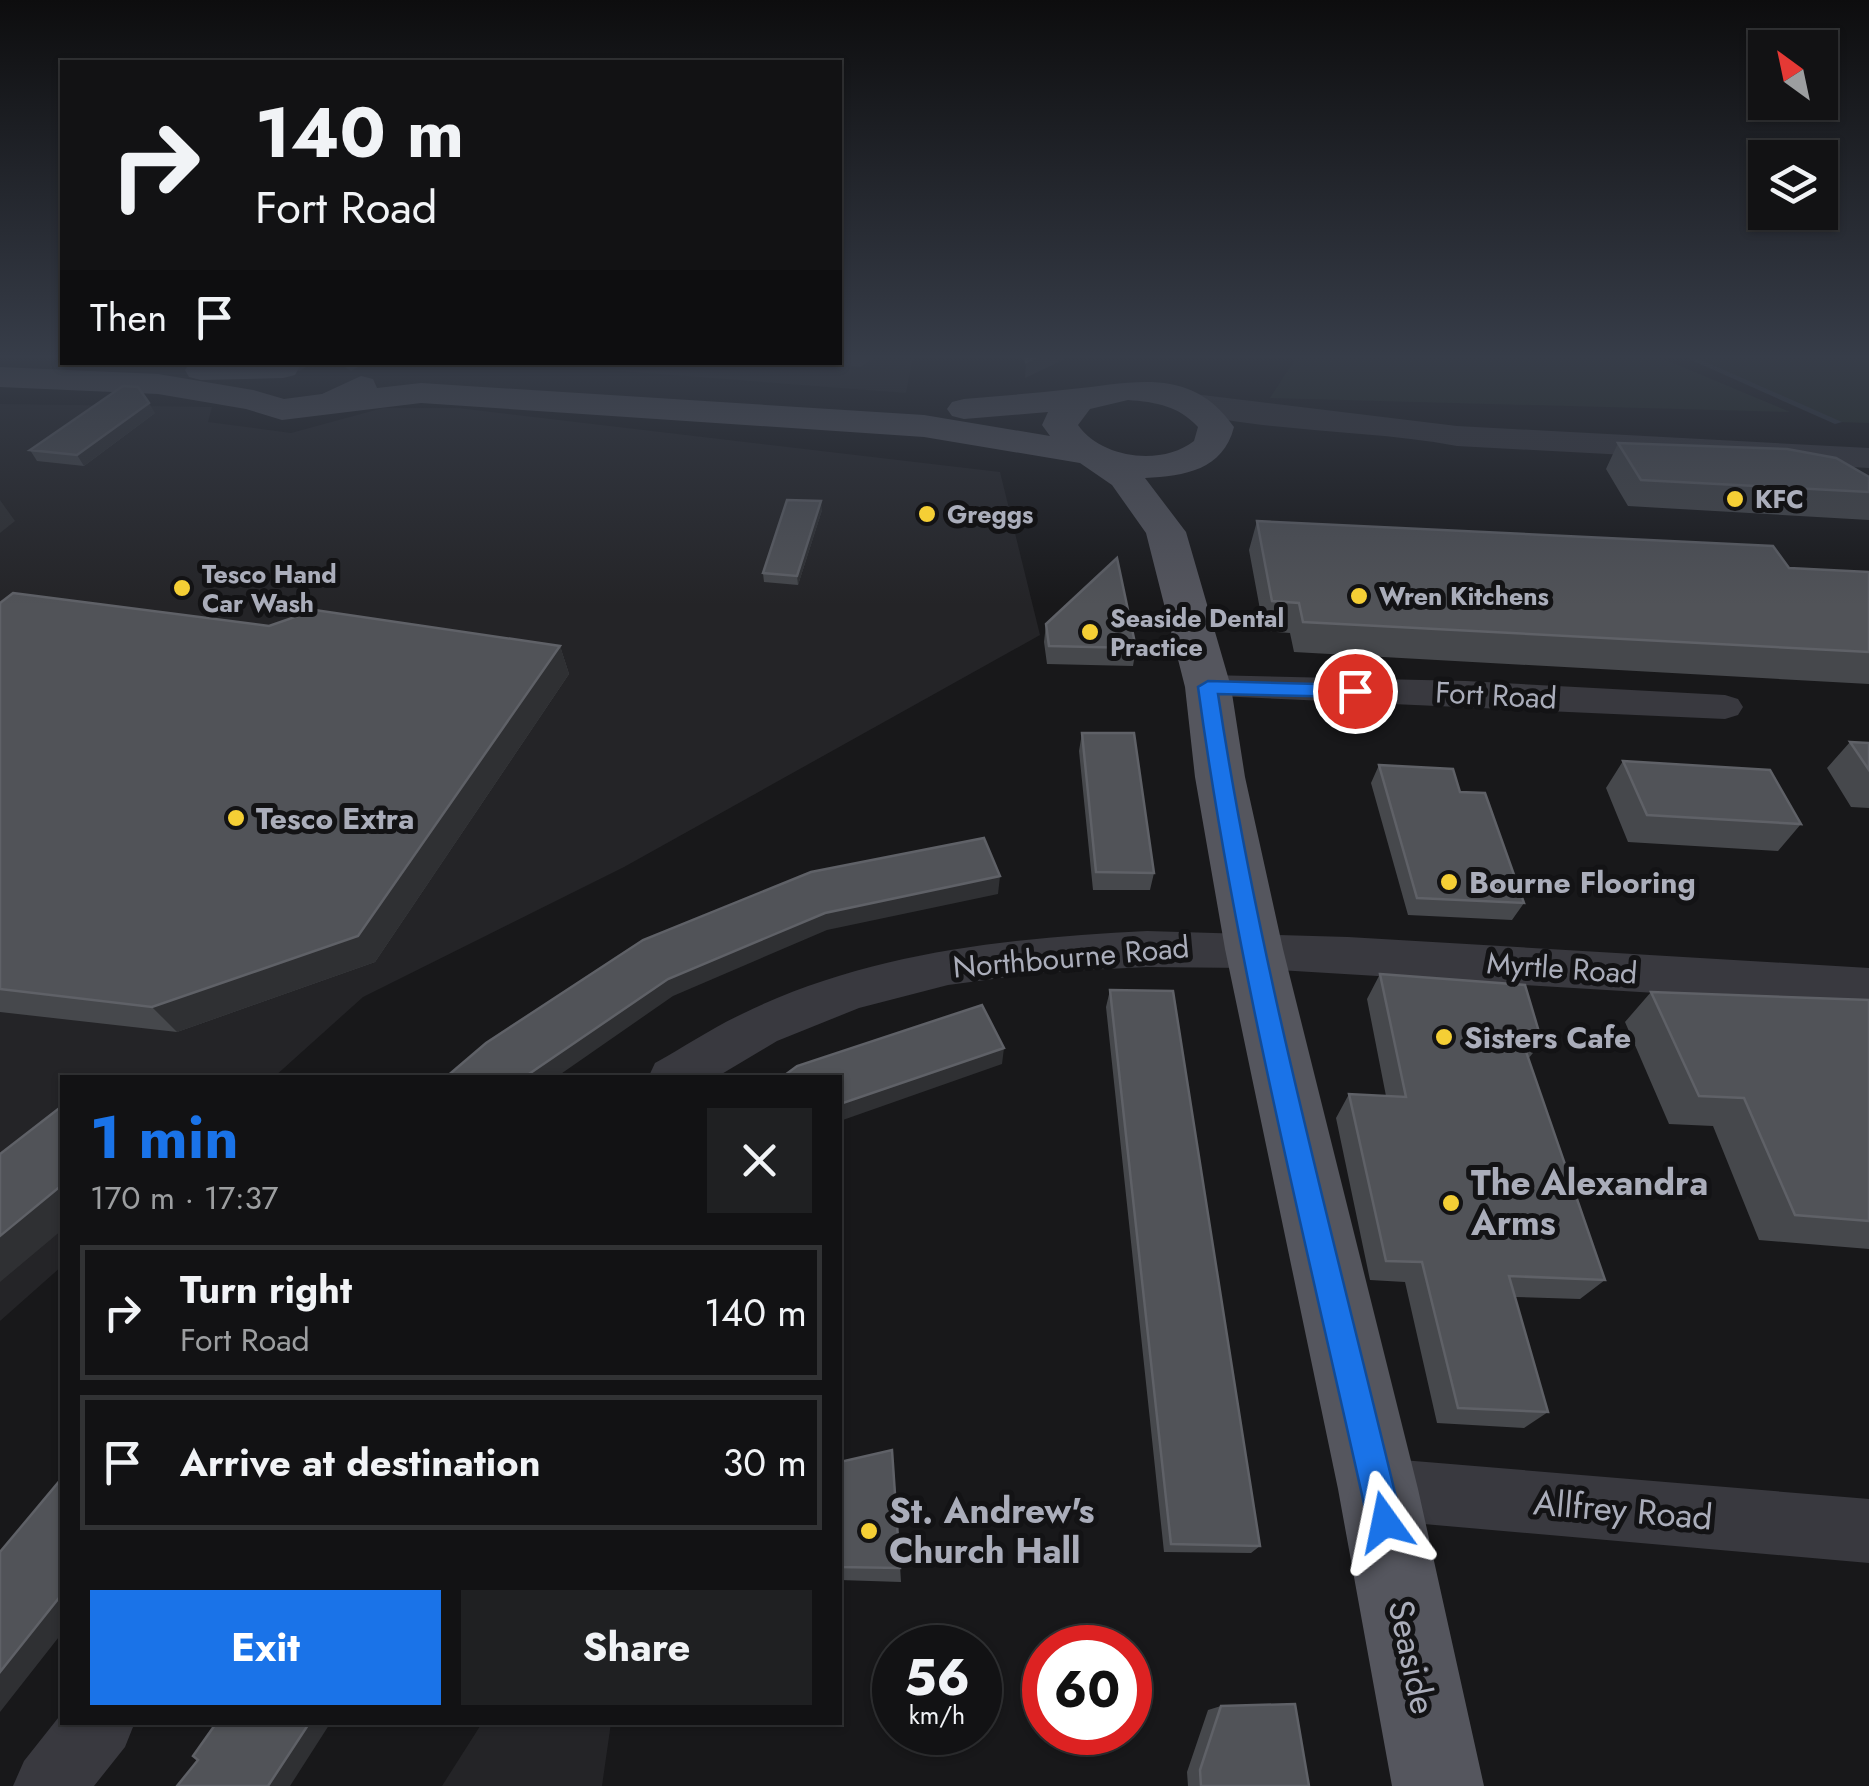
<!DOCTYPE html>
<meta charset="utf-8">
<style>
body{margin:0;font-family:Jost,sans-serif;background:#1f2022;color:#f1f3f6;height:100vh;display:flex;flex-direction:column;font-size:38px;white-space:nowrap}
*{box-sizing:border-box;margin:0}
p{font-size:32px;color:#9c9ea0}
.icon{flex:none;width:55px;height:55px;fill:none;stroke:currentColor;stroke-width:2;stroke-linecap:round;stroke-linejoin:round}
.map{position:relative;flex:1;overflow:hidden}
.sheet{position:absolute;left:60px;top:1075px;width:782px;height:650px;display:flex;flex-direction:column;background:#121214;border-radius:0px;box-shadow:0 2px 8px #0004,0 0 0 2px #313234}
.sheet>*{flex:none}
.guide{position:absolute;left:60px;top:60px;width:782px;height:305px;border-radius:0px;box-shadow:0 2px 8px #0004,0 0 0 2px #313234;background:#121214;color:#f1f3f6;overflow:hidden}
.needle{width:65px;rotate:327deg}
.tools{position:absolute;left:1748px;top:30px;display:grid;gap:20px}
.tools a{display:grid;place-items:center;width:90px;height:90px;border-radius:0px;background:#121214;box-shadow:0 2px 8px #0004,0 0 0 2px #313234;font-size:50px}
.speed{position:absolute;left:872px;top:1625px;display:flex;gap:20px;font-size:50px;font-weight:700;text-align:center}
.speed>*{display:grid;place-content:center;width:130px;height:130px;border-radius:50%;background:#121214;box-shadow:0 2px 8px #0004,0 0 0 2px #313234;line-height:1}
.speed small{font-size:25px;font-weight:400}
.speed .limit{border:15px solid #d22;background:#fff;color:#111}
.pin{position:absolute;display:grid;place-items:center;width:85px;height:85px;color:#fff;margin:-42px;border:5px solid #fff;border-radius:50%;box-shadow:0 2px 10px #0007}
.me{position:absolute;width:110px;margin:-55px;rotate:348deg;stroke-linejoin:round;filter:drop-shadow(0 0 8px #0008)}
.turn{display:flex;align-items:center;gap:35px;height:210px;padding:0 30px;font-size:45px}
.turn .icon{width:130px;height:130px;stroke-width:2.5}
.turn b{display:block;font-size:70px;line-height:85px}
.then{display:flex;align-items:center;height:95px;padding:0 30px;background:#0003;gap:20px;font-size:38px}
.round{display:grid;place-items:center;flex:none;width:105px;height:105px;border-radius:0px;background:#1f2022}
.overview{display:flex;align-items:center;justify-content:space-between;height:170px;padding:0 30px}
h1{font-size:60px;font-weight:700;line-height:75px;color:#1a73e8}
.button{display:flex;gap:20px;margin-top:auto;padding:20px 30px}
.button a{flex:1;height:115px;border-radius:0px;background:#1a73e8;color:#fff;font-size:40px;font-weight:700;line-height:115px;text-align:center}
.button a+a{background:#1f2022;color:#f1f3f6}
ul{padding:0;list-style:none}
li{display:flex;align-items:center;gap:30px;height:135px;margin:0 20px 15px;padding:0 10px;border:5px solid #313234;border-radius:0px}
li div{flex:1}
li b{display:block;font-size:38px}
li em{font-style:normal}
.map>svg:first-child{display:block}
.built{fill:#242427}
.green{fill:#222a24}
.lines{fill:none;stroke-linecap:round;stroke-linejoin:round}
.stream{fill:#2e353f;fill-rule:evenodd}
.minor{fill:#39393f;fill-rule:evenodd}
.tertiary{fill:#39393f;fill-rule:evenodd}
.primary{fill:#55565e;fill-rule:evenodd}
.wall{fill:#46484c}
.shaded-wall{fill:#2f3033}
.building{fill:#515358;stroke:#5f6167;stroke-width:2.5}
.route{fill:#1a73e8;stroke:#114b97;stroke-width:2.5}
.poi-dot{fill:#f5cf35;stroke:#131315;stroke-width:4}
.labels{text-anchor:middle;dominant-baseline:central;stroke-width:10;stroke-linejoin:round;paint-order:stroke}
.far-poi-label{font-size:25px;font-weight:bold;fill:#aaadba;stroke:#131315;text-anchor:start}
.street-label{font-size:30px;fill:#aaadba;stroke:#131315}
.poi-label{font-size:30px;font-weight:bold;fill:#aaadba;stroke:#131315;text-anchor:start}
.near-poi-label{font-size:35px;font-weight:bold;fill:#aaadba;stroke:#131315;text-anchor:start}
.near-street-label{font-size:35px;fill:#aaadba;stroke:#131315}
</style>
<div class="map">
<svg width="1869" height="1786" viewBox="0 0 1869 1786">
<rect width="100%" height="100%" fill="#18181a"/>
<path class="built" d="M840,355H961V357L913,356L906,393L517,363L840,362Z
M0,404L212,407L208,422L291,433L383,408H458L1000,472L1040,635L624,867L363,997L274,1077L62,1078V1266L0,1321Z
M482,1723H611L602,1786H442Z"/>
<path class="green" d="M1298,355H1654L1790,412L1270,398Z
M1683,355H1869V423L1838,422Z"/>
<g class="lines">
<path class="stream" d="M1680,355H1690L1842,422L1835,424Z"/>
<path class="minor" d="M840,355H870L873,359L860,367L831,363L840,362Z
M288,362H313L300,371L291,368Z
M338,362H364V363L351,371Z
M1208,675L1466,681L1725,695L1738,699L1743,707L1738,715L1725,719L1195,695L1190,687L1195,679Z
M1147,931L1348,937L1869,968V1006L1247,968L1147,967L1047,972L948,985L859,1008L777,1041L715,1078H648L655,1063C684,1047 712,1028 742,1014C868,952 1009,938 1147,931Z
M1378,1458L1869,1499V1563L1378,1520L1356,1511L1347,1489L1356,1467Z
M62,1713V1722H135L125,1747L94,1786H13L24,1761Z"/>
<path class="tertiary" d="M1194,394L1457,426L1869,448V468L1457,446C1366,429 1272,433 1182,411L1178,404L1182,397Z"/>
<path class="primary" d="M191,362H296L299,368L295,375L283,378L201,380L189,377L185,370Z
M0,367L158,374L253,390L284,399L322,394L361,376L373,379L377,388L421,383L924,415L1050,436L1042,425L1048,412L964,419L952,416L947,409L952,402L964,399C1000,396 1036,393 1072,389C1133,383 1191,365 1234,427C1223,470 1185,476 1145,478L1186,532L1231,687L1245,777L1283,949L1418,1489L1484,1786H1392L1338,1489L1225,949L1195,777L1185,687L1146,533L1112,485L1080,463L924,437L421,403L282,420L246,409L158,394L0,387ZM1128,400C1156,402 1179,406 1198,427L1194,441C1162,466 1102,459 1078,425L1090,409Z"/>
</g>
<path class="wall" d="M155,413L84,466L37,461L30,450Z
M1618,443L1869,477V520L1628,506L1606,469Z
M822,510L798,585L764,582L763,573Z
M1257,521L1789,568L1869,572V684L1294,652L1290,633L1264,631L1249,550Z
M0,603L269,626L560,646L569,674L375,962L177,1032L0,1012Z
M1046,624L1136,648L1133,666L1047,664L1044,642Z
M1082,733L1154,873L1150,890H1093L1079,751Z
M1850,742L1869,743V808L1851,807L1827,768Z
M1623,761L1801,824L1778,851L1628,842L1606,788Z
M1379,765L1460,792L1524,903L1512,920L1408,915L1371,783Z
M1380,974L1542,1042L1528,1059L1605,1280L1580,1299L1515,1297L1548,1412L1524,1428L1437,1423L1405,1282L1370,1280L1336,1118L1349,1094L1386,1096L1367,999Z
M1110,990L1260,1546L1251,1553L1164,1552L1106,1007Z
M1651,992L1869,1000V1249L1759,1240L1713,1126L1669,1124L1625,1022Z
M840,1462L894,1469L901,1582L840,1580Z
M1221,1706L1309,1786H1188L1187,1772L1208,1710Z"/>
<path class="shaded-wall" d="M1040,355H1065V359L1025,378L1026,362Z
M149,403L155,413L84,466L77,455Z
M0,500L15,521L0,533Z
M821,501L822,510L798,585L797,576Z
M560,646L569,674L375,962L177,1032L152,1007Z
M1000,876L998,894L827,930L673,996L555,1078H523L668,979L825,913Z
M1004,1048L1002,1064L840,1121V1104Z
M62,1185V1230L0,1282V1236Z
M62,1594V1633L0,1712V1672Z
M310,1722H331L290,1786H268Z"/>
<path class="building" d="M1025,355H1040L1026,362Z
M123,386L138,387L149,403L77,455L30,450Z
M1618,443L1787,449L1836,458L1869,477V492L1641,480Z
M787,500L821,501L797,576L763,573Z
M1257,521L1773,546L1789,568L1869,572V652L1303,622L1299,603L1272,601Z
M1117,558L1136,648L1049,646L1046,624Z
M13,593L269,626L315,610L560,646L358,936L152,1007L0,989V603Z
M1082,733H1134L1154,873L1096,872Z
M1850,742L1869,743V770Z
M1623,761L1770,770L1801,824L1647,815Z
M1379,765L1453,769L1460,792L1485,793L1524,903L1417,898Z
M984,838L1000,876L825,913L668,979L523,1078H445L486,1043L643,940L811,872Z
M1380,974L1525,985L1542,1042L1522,1040L1605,1280L1509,1276L1548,1412L1458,1408L1422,1262L1386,1261L1349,1094L1406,1097Z
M1110,990L1173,991L1260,1546L1171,1544Z
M1651,992L1869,1000V1221L1795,1215L1744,1098L1699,1096Z
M982,1005L1004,1048L840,1104V1078H781L797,1066Z
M62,1106V1185L0,1236V1154Z
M892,1450L900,1568L840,1567V1462Z
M62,1478V1594L0,1672V1552Z
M1295,1704L1309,1786H1201L1200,1770L1221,1706Z
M217,1722H310L268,1786H177L198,1760L193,1756Z"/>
<linearGradient id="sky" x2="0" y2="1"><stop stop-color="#0d0d0e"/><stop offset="0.59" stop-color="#373d49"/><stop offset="1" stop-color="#373d49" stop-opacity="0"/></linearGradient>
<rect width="1869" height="605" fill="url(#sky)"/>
<path class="route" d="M1208,681L1355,685L1365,691L1355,697L1218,694C1260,973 1337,1248 1402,1522L1397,1534L1385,1539L1373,1534L1368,1522C1307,1245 1236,968 1198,687Z"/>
<g class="poi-dot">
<circle cx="1735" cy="499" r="10"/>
<circle cx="927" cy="514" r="10"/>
<circle cx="182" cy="588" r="10"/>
<circle cx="1359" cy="596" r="10"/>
<circle cx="1090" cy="632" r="10"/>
<circle cx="236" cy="818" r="10"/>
<circle cx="1449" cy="882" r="10"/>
<circle cx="1444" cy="1037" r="10"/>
<circle cx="1451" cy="1203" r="10"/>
<circle cx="869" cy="1531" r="10"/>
</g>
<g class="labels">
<g class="far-poi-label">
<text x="1755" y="499">KFC</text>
<text x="947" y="514">Greggs</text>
<text x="202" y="574">Tesco Hand<tspan x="202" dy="29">Car Wash</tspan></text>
<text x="1379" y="596">Wren Kitchens</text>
<text x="1110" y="618">Seaside Dental<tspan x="1110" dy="29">Practice</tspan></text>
</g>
<g class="street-label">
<text transform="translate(1496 695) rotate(3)">Fort Road</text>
<text transform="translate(1071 957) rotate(-5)">Northbourne Road</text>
<text transform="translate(1562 968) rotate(4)">Myrtle Road</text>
</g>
<g class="poi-label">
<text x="256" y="818">Tesco Extra</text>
<text x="1469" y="882">Bourne Flooring</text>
<text x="1464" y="1037">Sisters Cafe</text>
</g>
<g class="near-poi-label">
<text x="1471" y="1183">The Alexandra<tspan x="1471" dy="40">Arms</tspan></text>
<text x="889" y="1511">St. Andrew's<tspan x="889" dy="40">Church Hall</tspan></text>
</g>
<g class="near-street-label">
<text transform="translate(1623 1510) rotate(5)">Allfrey Road</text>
<text transform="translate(1412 1657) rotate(78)">Seaside</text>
</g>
</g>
</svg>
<div class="tools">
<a><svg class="needle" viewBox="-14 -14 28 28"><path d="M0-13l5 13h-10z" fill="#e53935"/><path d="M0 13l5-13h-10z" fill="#9c9ea0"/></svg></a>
<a><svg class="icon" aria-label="layers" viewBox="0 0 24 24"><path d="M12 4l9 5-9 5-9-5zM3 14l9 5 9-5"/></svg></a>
</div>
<div class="speed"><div>56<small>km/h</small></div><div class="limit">60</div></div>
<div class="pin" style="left:1355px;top:691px;background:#d93025"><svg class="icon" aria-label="arrive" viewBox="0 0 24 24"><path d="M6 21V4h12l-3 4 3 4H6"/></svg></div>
<svg class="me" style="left:1385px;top:1522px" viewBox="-20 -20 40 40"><path d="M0-17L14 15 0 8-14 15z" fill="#1a73e8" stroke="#fff" stroke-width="4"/></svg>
<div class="guide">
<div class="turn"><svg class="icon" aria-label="right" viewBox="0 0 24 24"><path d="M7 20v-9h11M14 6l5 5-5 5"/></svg><div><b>140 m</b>Fort Road</div></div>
<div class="then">Then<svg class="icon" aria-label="arrive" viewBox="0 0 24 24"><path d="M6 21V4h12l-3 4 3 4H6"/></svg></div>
</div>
<section class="sheet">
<div class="overview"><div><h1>1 min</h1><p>170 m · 17:37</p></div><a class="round"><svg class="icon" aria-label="close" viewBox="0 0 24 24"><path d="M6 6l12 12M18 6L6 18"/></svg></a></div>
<ul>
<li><svg class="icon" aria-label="right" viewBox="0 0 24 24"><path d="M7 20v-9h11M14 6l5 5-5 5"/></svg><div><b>Turn right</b><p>Fort Road</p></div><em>140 m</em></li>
<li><svg class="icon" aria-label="arrive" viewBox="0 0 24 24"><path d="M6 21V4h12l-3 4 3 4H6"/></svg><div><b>Arrive at destination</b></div><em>30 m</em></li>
</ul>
<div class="button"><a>Exit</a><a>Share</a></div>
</section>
</div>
